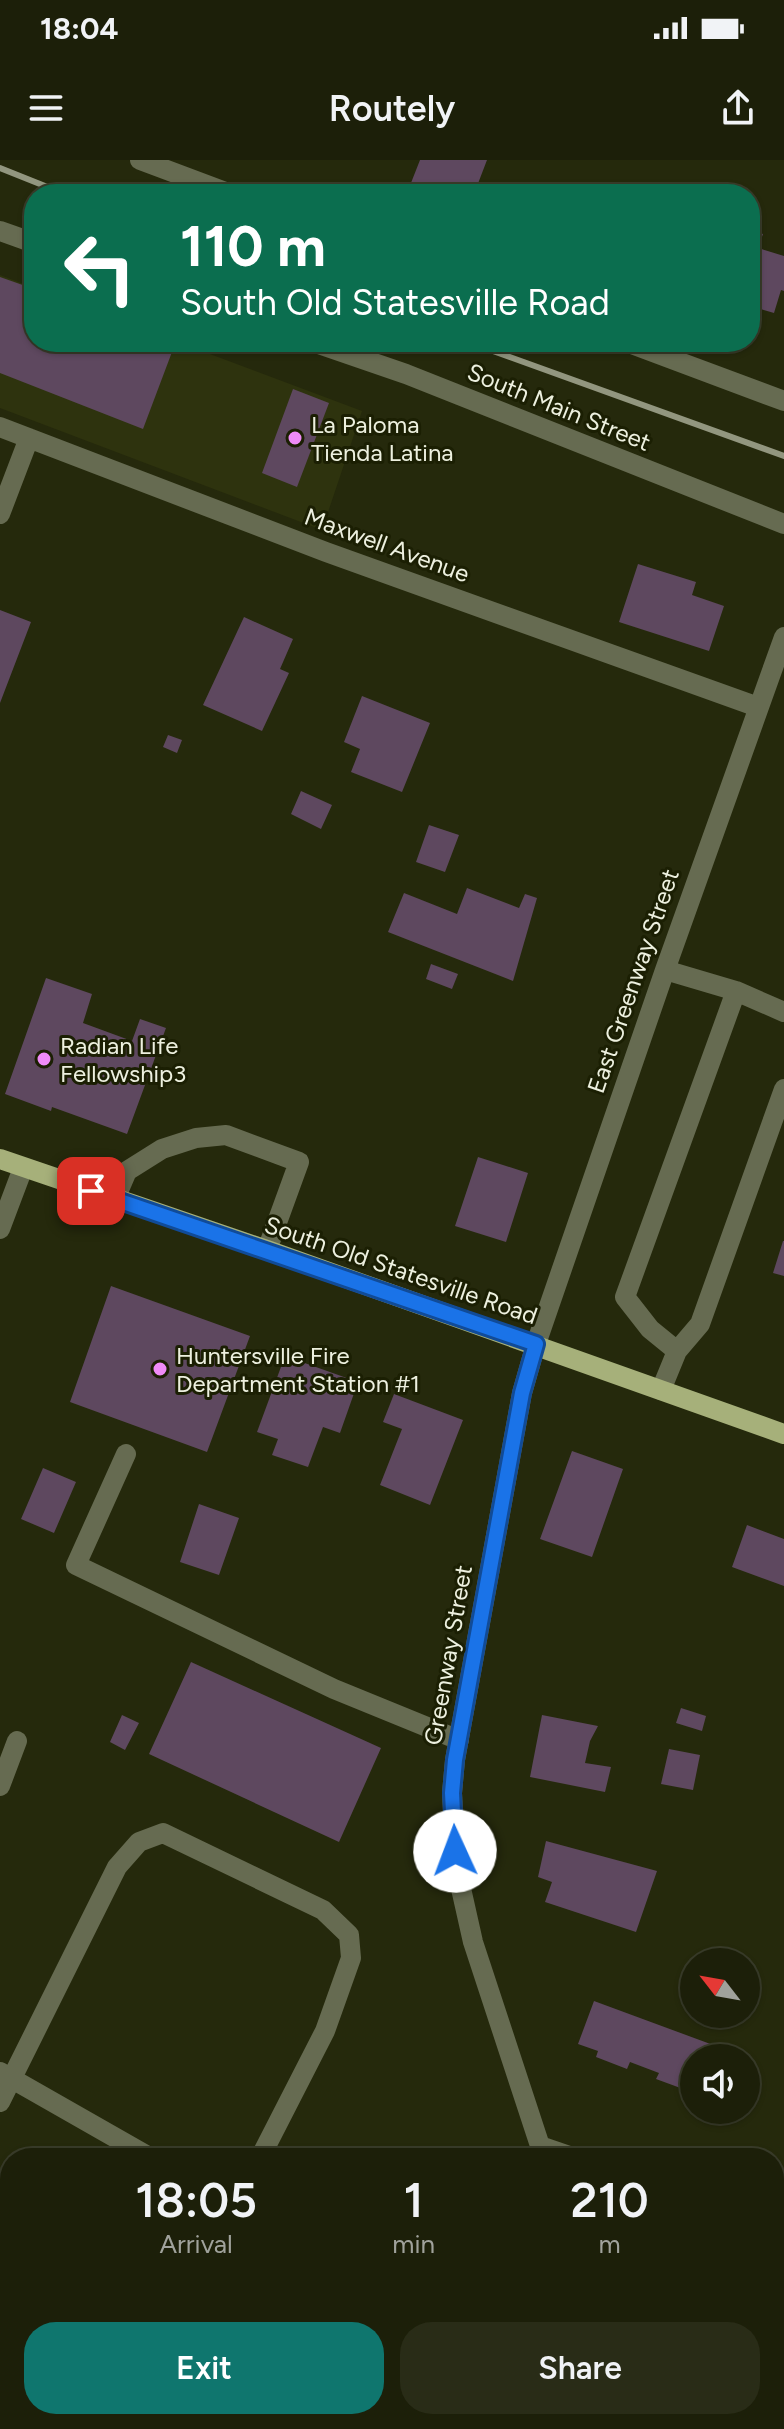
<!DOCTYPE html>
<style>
body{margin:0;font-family:Figtree,sans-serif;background:#292c17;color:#f1f3f6;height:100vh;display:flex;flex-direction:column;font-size:30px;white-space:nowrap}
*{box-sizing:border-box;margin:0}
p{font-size:26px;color:#a0a29c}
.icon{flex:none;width:44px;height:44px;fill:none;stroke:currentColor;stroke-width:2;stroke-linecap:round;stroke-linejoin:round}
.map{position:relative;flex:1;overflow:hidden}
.details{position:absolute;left:0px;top:1988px;width:784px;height:282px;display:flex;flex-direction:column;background:#1c1f09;border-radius:32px 32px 0 0;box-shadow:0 2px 6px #0004,0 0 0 2px #3a3d2a}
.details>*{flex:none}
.guide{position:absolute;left:24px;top:24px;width:736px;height:168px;border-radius:32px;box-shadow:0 2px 6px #0004,0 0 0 2px #3a3d2a;background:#0b6e4f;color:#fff;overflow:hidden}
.needle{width:52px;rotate:301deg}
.fabs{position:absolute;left:680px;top:1788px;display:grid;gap:16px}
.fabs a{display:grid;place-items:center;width:80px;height:80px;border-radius:50%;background:#1c1f09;box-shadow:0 2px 6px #0004,0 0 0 2px #3a3d2a;font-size:40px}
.pin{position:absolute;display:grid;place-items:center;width:68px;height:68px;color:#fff;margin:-34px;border-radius:16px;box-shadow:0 4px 12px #0006}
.me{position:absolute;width:88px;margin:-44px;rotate:358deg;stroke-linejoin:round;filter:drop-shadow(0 0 6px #0008)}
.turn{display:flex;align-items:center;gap:28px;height:168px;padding:0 24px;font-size:36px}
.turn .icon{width:104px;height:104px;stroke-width:2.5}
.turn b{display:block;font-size:56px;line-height:68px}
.eta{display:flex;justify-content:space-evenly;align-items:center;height:136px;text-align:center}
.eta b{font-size:48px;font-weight:600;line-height:56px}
.cta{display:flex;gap:16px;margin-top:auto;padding:16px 24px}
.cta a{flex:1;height:92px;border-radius:32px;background:#0f766e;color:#fff;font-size:32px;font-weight:600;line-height:92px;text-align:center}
.cta a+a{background:#292c17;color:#f1f3f6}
.status{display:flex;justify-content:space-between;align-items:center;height:56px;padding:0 40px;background:#1c1f09;direction:ltr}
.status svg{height:22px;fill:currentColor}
header{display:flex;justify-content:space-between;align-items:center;height:104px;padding:0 24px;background:#1c1f09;font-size:36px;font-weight:600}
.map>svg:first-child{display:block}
.built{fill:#2e330e}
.building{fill:#5e485f}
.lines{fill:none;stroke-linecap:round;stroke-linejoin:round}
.minor{stroke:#666b51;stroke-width:20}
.major{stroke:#a6b07a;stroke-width:20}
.rail{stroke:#92967f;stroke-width:6}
.route-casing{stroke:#114b97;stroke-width:20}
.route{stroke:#1a73e8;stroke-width:14}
.poi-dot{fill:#ef8bf7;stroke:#1b1f03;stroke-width:3}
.labels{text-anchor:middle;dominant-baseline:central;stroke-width:6;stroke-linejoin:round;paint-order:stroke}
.street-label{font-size:24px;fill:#edf0df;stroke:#1b1f03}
.poi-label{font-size:24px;fill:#edf0df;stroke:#1b1f03;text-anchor:start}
</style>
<div class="status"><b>18:04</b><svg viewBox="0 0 49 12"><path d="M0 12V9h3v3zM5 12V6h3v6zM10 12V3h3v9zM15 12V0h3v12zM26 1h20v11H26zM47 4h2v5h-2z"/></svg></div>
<header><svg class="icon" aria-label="menu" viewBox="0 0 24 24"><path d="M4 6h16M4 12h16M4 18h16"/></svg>Routely<svg class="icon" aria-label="share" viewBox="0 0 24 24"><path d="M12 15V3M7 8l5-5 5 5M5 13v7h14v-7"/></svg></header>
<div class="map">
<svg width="784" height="2269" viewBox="0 0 784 2269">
<rect width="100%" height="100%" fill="#25290c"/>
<path class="built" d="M0,115L34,128V182H178L362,251L322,370L0,248Z"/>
<path class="building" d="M420,0H487L474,34H426L409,28Z
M750,70L763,74L758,88L784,96V131L781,130L774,153L750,146Z
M0,117L34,129V182H169L175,184L143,269L0,213Z
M293,229L329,243L297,327L262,313Z
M638,404L696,422L692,435L724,446L709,491L619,462Z
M0,450L31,462L0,543Z
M244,457L293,479L280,509L289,513L262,571L203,545Z
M362,536L430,563L402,632L351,612L360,589L344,582Z
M168,575L182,580L177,593L163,587Z
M301,631L332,645L321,669L291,654Z
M429,665L459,675L445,712L416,702Z
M467,728L519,748L525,734L537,738L513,821L388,772L404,733L457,754Z
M431,804L458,814L452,829L426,819Z
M46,818L92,834L83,863L132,881L140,859L166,868L127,974L52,947L51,951L5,934Z
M478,997L528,1013L506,1082L455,1066Z
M783,1081H784V1116L773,1113Z
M111,1126L250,1176L207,1292L70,1242Z
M285,1196L358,1222L340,1273L323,1267L308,1307L272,1295L278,1279L257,1272Z
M394,1234L463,1260L430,1345L380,1325L402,1269L383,1262Z
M572,1291L623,1309L592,1397L540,1379Z
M43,1308L76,1322L54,1373L21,1359Z
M199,1344L239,1358L219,1415L180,1402Z
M747,1365L784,1379V1426L732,1407Z
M191,1502L381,1588L339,1682L149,1594Z
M681,1548L706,1556L702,1571L676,1563Z
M122,1555L139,1563L125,1590L110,1582Z
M542,1555L598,1566L590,1581L585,1603L611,1607L605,1632L530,1617Z
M669,1589L700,1595L693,1630L661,1624Z
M546,1681L657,1711L636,1772L545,1742L552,1722L538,1717Z
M746,1826L761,1831L755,1849L746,1845Z
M594,1841L724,1889L721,1898H694V1933L656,1919L659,1913L630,1902L627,1909L596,1897L598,1891L578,1884Z"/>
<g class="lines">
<path class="minor" d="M140,0L231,34
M0,71L34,83
M313,182L406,214L784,364
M626,182L784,241
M0,267L326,392L758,547
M0,354L29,278
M665,810L736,831L784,852
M115,1039L127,1011L162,989L196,978L226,975L299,1002L267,1090
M0,1069L23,1008
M677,1191L650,1169L625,1137L736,831
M661,1230L677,1191L700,1164L784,929
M126,1294L76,1405L334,1529L459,1580
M0,1626L17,1581
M0,1912L151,1998
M0,1942L117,1707L139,1682L163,1673L323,1750L349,1775L351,1798L325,1871L260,1998
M540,1986L575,1998
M544,1998L473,1782L460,1724L455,1691L452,1633L455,1600L522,1233L536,1184L665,810L784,477
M774,2066L784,2070
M0,2237L10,2241
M58,2260L80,2269
M455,2260L458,2269
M628,2260L631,2269
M83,2269L100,2260"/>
<path class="major" d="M0,999L267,1090L784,1274"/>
<path class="rail" d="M0,8L65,34
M468,182L784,296"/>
</g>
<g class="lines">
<g class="route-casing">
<path id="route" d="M91,1031L536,1184L522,1233L455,1600L452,1633L455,1691"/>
</g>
<use href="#route" class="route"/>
</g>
<g class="poi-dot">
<circle cx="295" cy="278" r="8"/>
<circle cx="44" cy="899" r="8"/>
<circle cx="160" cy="1209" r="8"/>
</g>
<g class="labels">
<g class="street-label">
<text transform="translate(559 247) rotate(22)">South Main Street</text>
<text transform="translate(387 385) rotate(20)">Maxwell Avenue</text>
<text transform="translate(633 821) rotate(-71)">East Greenway Street</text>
<text transform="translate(401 1110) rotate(19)">South Old Statesville Road</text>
<text transform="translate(448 1495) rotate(-80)">Greenway Street</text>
</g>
<g class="poi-label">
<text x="311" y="264">La Paloma<tspan x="311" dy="28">Tienda Latina</tspan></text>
<text x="60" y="885">Radian Life<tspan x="60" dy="28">Fellowship3</tspan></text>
<text x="176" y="1195">Huntersville Fire<tspan x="176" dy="28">Department Station #1</tspan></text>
</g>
</g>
</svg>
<div class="fabs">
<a><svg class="needle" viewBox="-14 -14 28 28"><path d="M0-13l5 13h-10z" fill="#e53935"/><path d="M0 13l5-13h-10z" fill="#a0a29c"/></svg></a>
<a><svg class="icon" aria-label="sound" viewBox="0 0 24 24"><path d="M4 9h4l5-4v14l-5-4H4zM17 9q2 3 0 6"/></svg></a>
</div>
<div class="pin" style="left:91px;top:1031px;background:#d93025"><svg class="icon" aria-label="arrive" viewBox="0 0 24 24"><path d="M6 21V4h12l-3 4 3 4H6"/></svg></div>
<svg class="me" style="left:455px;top:1691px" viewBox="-20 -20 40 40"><circle r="19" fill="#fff"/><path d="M0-13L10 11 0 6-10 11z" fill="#1a73e8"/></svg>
<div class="guide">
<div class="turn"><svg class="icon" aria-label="left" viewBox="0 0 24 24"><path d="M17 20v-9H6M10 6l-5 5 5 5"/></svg><div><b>110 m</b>South Old Statesville Road</div></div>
</div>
<section class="details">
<div class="eta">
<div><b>18:05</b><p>Arrival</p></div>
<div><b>1</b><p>min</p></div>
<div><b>210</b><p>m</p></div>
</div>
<div class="cta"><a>Exit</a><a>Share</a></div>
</section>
</div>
